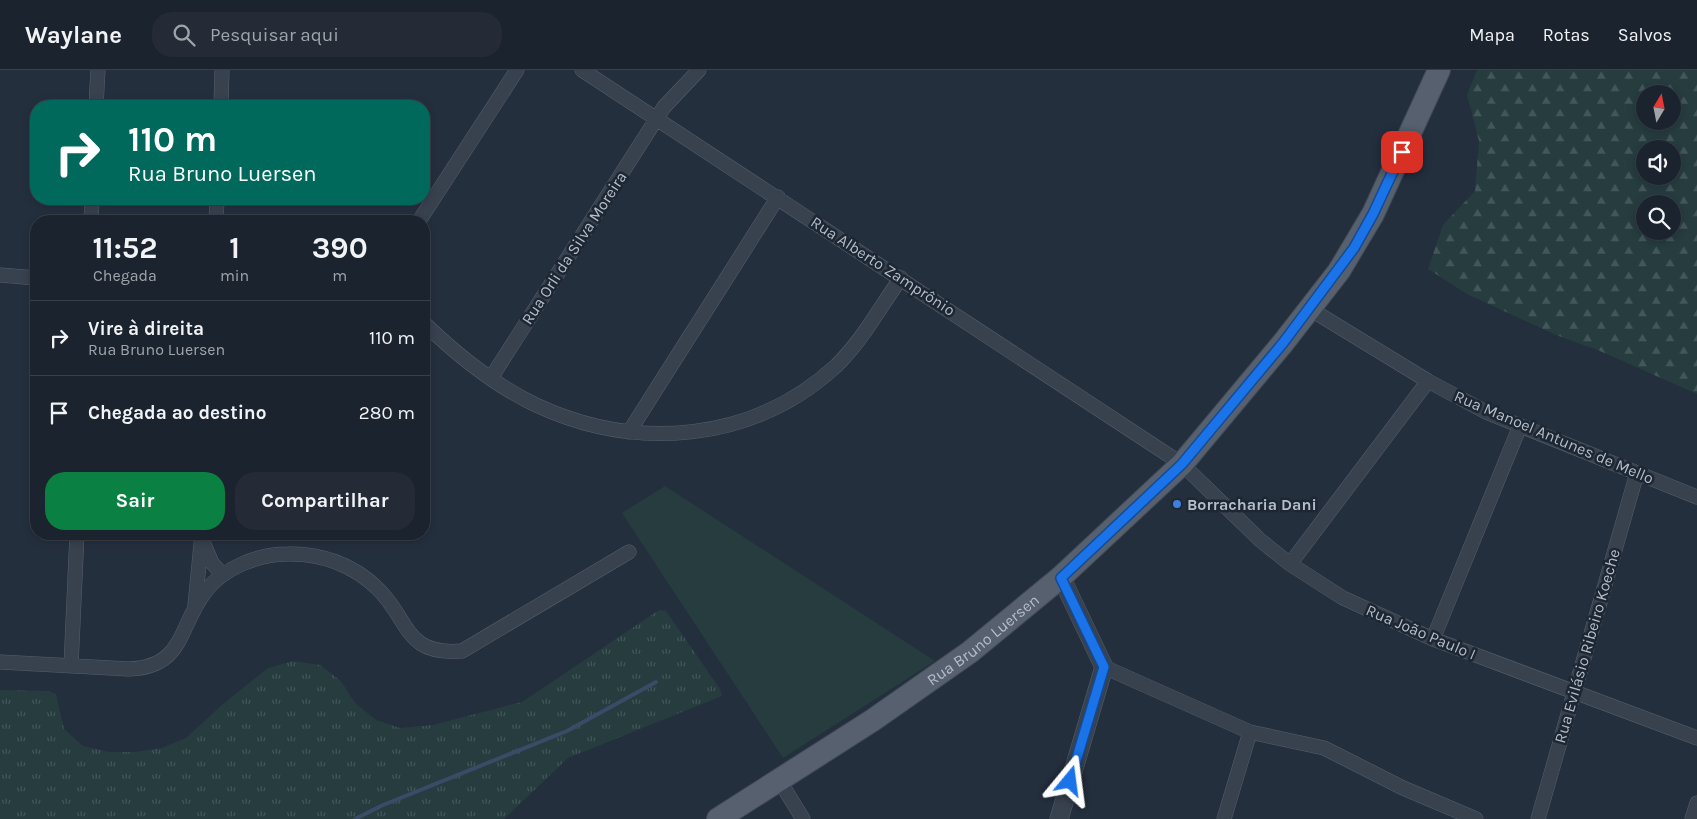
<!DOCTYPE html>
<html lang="pt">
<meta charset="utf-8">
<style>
body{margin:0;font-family:Karla,sans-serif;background:#242b36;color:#f1f3f6;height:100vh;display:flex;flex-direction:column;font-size:19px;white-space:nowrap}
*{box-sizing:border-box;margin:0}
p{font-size:16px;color:#a0a4aa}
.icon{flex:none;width:28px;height:28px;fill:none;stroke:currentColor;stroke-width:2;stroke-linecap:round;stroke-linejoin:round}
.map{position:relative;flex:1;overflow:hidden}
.details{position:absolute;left:30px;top:145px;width:400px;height:325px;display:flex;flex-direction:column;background:#1b232e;border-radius:20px;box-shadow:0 2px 8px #0003,0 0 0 1px #39404a}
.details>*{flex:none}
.top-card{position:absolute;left:30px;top:30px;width:400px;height:105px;border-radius:20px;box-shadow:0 2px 8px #0003,0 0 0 1px #39404a;background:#00695c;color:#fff;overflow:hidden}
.needle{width:32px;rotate:10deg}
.controls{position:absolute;left:1636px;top:15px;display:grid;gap:10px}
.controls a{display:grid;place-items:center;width:45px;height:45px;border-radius:50%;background:#1b232e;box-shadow:0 2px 8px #0003,0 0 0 1px #39404a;font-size:25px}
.pin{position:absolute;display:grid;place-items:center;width:42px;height:42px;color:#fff;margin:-21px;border-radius:10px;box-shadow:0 2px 8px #0006}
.me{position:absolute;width:55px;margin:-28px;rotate:16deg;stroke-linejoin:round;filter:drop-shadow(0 0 4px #0008)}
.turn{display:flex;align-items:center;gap:18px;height:105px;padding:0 15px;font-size:22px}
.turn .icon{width:65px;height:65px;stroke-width:2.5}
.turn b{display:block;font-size:35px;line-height:42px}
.eta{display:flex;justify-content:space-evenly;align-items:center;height:85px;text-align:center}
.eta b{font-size:30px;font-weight:700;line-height:35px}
.cta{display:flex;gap:10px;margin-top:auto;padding:10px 15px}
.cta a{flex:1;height:58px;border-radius:20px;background:#0b8043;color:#fff;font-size:20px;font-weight:700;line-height:58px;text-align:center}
.cta a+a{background:#242b36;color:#f1f3f6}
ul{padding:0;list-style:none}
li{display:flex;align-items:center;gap:15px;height:75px;padding:0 15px;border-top:1px solid #39404a}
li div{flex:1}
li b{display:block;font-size:19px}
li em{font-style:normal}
header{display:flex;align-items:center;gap:30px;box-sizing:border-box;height:70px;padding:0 25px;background:#1b232e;border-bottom:1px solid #39404a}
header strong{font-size:24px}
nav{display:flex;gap:28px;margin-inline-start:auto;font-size:18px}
.search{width:350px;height:45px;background:#242b36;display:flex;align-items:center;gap:12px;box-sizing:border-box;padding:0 18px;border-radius:20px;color:#a0a4aa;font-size:19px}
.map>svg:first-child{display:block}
.grass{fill:url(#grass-tufts)}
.forest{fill:url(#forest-firs);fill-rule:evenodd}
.green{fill:#263c3f}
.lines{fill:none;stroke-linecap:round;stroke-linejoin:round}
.stream{stroke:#394c67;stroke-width:4}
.minor-casing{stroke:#565f6c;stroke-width:15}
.tertiary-casing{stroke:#565f6c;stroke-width:19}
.primary-casing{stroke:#414a57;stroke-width:24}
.minor{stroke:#38414e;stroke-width:14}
.tertiary{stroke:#38414e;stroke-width:18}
.primary{stroke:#56606e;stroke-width:22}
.route-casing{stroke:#114b97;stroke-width:12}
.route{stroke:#1a73e8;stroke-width:9}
.shop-dot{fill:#3f7fe0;stroke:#1d2633;stroke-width:2}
.labels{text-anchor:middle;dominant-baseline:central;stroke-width:5;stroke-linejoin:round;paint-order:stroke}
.street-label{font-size:16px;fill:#b4bcc9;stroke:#1d2633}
.poi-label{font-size:16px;font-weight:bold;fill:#b4bcc9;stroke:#1d2633;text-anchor:start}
</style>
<header>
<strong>Waylane</strong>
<div class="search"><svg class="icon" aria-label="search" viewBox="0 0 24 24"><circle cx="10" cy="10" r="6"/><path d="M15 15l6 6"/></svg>Pesquisar aqui</div>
<nav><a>Mapa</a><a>Rotas</a><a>Salvos</a></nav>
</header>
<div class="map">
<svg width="1697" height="749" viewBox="0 0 1697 749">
<defs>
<pattern id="grass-tufts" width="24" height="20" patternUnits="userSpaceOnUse" patternTransform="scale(1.25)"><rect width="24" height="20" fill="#263c3f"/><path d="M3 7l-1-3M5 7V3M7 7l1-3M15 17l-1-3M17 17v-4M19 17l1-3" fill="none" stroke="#435659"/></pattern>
<pattern id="forest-firs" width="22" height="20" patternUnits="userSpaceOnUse" patternTransform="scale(1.25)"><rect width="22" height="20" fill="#263c3f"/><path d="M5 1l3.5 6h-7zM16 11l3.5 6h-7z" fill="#435659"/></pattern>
</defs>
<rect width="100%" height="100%" fill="#242f3e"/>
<path class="grass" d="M659,540L666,541L720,619L722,626L568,688L504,749H0V620L48,621L56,624L64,659L83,676L109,682H135L162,678L186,668L223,634L268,598L293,591L320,595L341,611L355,633L376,650L400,658L433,655L522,632Z"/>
<path class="forest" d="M1477,0H1697V324L1600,281L1556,265L1467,224L1428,199L1443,155L1475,121L1479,71L1467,25ZM1645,24H1672V51H1645ZM1645,79H1672V106H1645ZM1645,134H1672V161H1645Z"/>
<path class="green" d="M665,416L935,591L783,688L622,443Z"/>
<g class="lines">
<path class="stream" d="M355,749L383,735L567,661L656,612"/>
<g class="minor-casing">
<path id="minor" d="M582,0L1182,394L1260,470L1290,494L1343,528L1433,569L1697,668
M96,36L98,0
M221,36L222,0
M91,151L92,129
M216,151L217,129
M419,151L517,0
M0,205L36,208
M1310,239L1428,311L1486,342L1697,427
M424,253C457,285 494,315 536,335C637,382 753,372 836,296C862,271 880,237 901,208
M491,308L664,37L699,0
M629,362L778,127
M203,472L212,493L223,505
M1290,494L1428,311
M195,535L202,464
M1433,569L1520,356
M0,592L129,599C184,597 178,558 205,522C223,498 258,484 288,484C321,483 354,495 378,519C410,550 404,586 462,581L629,482
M71,596L77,464
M1104,597L1250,662L1324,678L1403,718L1476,749
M779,710L803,749
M1224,749L1250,662
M1538,749L1637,403
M1692,749L1697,733"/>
</g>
<g class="tertiary-casing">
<path id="tertiary" d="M1059,749L1104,597L1061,507"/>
</g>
<g class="primary-casing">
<g id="primary">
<path id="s1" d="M718,749L873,650L970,582L1061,507L1182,394L1283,273L1339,201L1373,144L1439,0"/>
</g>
</g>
<use href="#minor" class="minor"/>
<use href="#tertiary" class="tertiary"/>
<use href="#primary" class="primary"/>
</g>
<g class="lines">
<g class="route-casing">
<path id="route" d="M1070,711L1104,597L1061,508L1182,394L1283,273L1354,178L1373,144L1402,82"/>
</g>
<use href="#route" class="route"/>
</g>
<circle class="shop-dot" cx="1177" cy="434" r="5"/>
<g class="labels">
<g class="street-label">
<text transform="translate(574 178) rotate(-57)">Rua Orli da Silva Moreira</text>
<text transform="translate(883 196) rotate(33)">Rua Alberto Zamprônio</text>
<text transform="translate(1554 367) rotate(23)">Rua Manoel Antunes de Mello</text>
<text transform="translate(1421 562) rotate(23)">Rua João Paulo I</text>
<text stroke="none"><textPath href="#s1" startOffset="320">Rua Bruno Luersen</textPath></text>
<text transform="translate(1587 576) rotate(-74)">Rua Evilásio Ribeiro Koeche</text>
</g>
<g class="poi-label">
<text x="1187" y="434">Borracharia Dani</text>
</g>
</g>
</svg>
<div class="controls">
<a><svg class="needle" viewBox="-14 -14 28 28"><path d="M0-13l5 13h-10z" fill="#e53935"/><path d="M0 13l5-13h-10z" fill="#a0a4aa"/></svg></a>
<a><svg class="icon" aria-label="sound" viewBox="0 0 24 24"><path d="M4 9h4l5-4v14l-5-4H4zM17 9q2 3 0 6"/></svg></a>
<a><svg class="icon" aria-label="search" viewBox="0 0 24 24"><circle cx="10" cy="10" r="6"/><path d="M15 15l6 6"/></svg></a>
</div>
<div class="pin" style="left:1402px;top:82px;background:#d93025"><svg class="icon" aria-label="arrive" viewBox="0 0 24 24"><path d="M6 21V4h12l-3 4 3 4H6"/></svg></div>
<svg class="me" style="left:1070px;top:711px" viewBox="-20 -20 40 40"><path d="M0-17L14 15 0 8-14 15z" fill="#1a73e8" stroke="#fff" stroke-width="4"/></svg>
<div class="top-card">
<div class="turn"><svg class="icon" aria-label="right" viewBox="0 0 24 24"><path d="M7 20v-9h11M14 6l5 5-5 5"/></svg><div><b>110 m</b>Rua Bruno Luersen</div></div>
</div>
<section class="details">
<div class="eta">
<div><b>11:52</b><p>Chegada</p></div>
<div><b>1</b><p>min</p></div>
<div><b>390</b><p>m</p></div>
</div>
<ul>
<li><svg class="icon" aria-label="right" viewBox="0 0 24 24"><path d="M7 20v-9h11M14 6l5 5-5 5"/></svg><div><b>Vire à direita</b><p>Rua Bruno Luersen</p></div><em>110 m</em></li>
<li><svg class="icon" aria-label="arrive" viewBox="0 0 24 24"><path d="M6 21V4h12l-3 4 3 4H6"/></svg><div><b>Chegada ao destino</b></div><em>280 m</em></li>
</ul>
<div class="cta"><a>Sair</a><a>Compartilhar</a></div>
</section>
</div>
